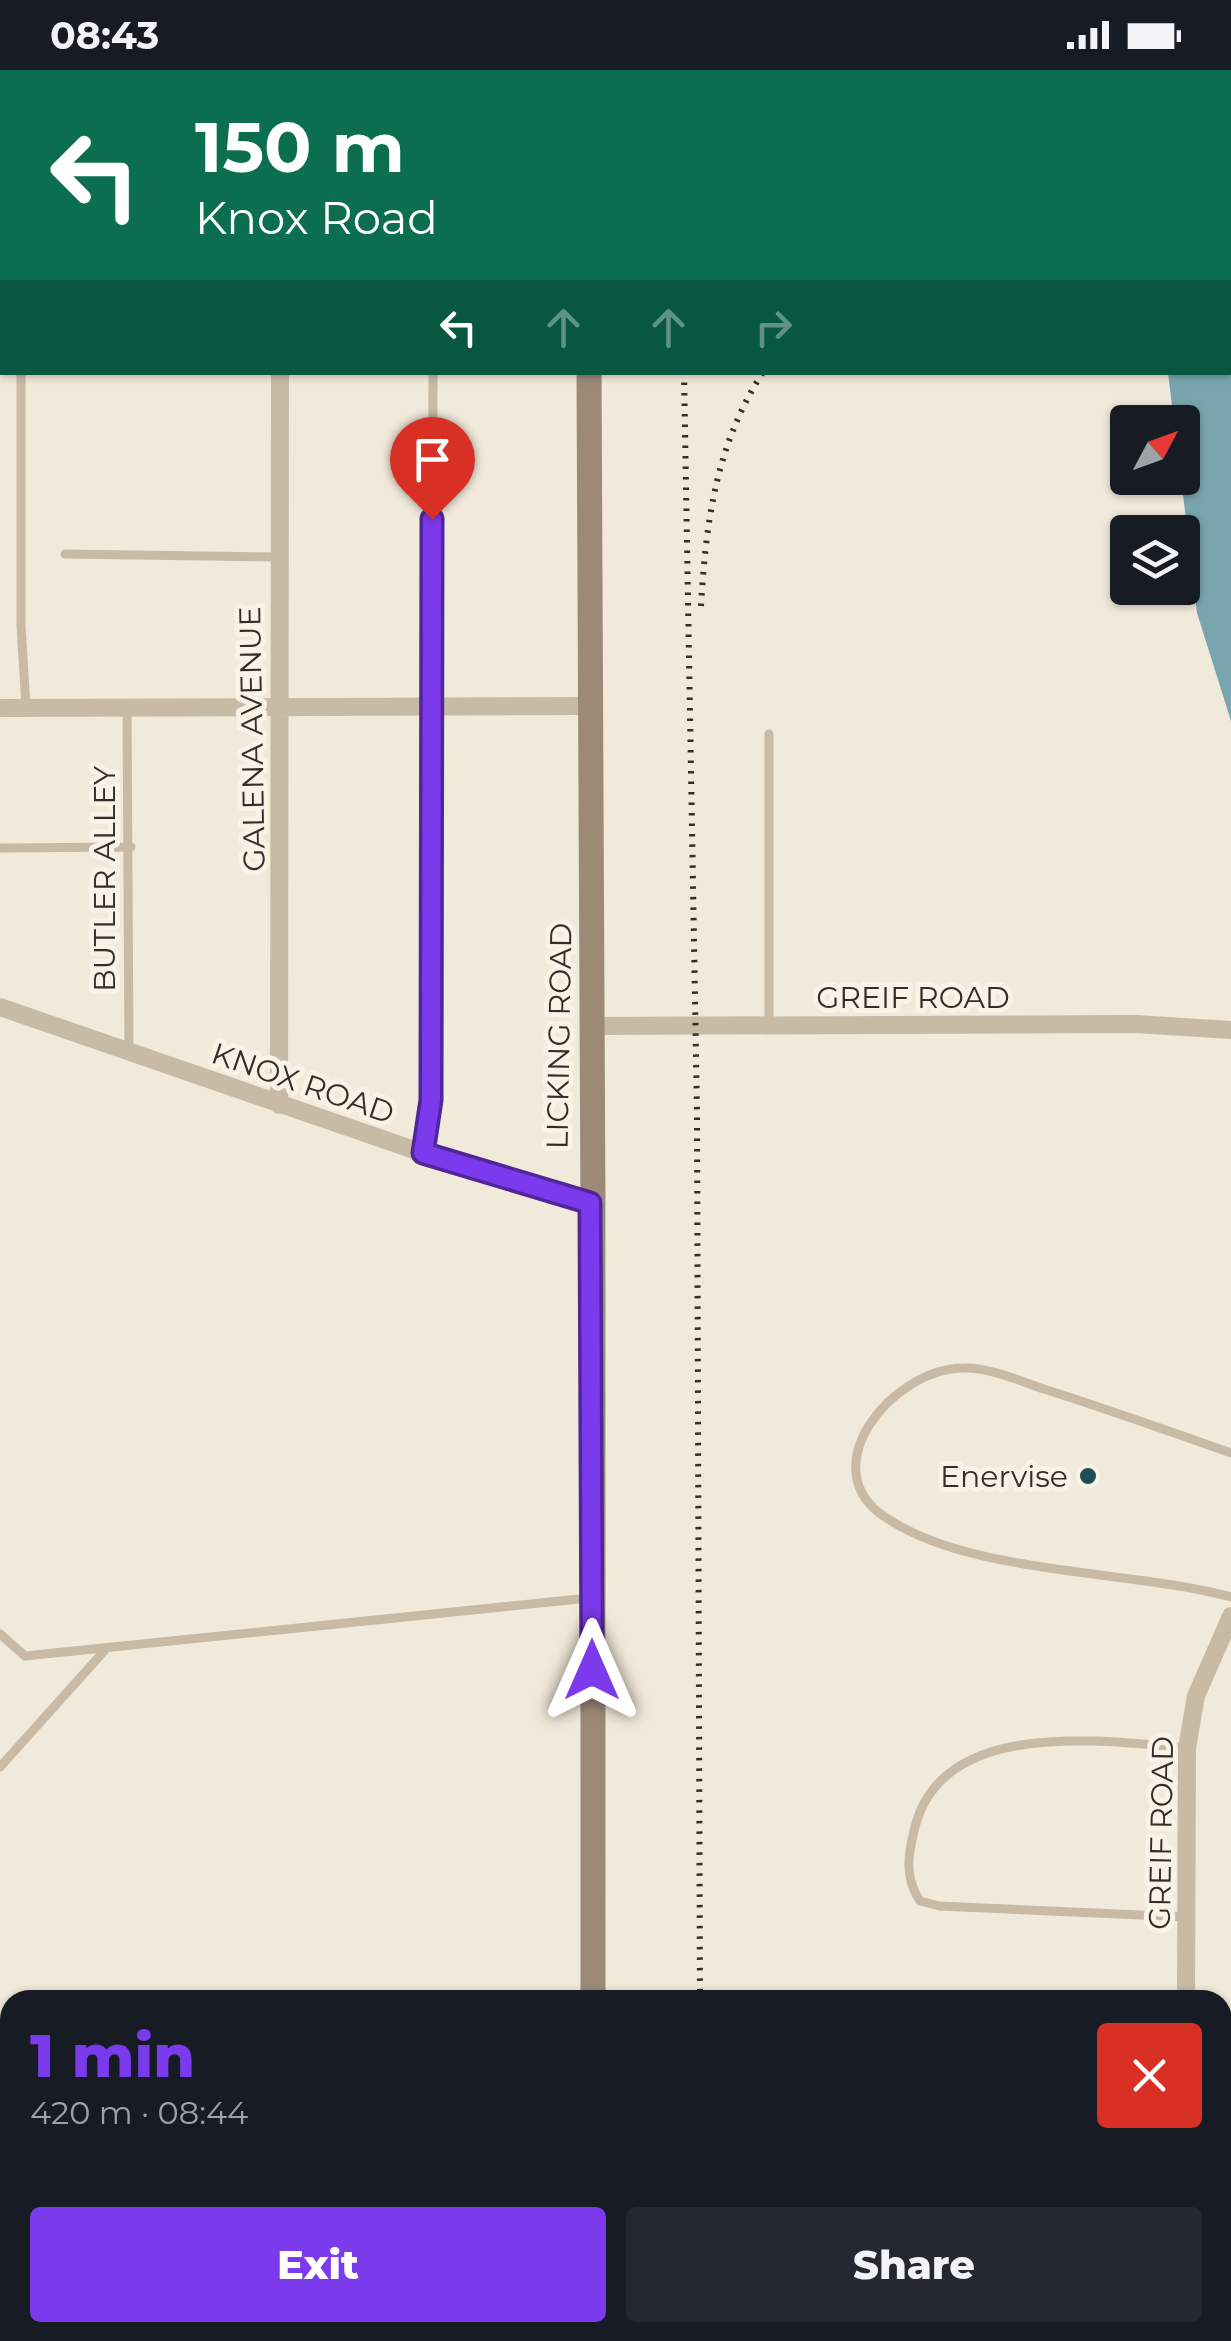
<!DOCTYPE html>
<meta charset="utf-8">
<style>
body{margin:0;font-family:Montserrat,sans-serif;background:#242831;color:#f1f3f6;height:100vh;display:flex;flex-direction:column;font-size:38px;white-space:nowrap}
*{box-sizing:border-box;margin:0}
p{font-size:32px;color:#9ea1a6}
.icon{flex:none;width:55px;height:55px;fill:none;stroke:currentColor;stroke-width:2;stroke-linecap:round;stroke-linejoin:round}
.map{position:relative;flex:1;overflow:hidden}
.sheet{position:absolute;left:0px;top:1920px;width:1232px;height:352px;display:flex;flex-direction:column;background:#171b24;border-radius:30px 30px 0 0;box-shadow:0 2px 8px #0004}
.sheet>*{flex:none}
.banner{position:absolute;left:0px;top:0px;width:1232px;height:305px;box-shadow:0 2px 8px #0004;background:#0b6e4f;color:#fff;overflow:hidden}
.needle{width:65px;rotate:49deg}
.buttons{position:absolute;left:1110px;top:335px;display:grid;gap:20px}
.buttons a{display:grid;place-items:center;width:90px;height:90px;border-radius:10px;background:#171b24;box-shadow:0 2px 8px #0004;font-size:50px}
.pin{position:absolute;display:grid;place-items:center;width:85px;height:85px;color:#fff;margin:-102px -42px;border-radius:50% 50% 50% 0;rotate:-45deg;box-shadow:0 0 10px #0007}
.pin .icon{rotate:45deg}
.me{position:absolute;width:110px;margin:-55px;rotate:0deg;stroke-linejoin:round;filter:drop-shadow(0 0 8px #0008)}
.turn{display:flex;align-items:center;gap:35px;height:210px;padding:0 30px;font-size:45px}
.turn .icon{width:130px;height:130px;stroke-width:2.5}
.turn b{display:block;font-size:70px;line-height:85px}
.lanes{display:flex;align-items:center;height:95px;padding:0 30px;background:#0003;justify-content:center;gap:50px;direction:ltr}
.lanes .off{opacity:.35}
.round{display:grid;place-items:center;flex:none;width:105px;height:105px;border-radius:10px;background:#242831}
.headline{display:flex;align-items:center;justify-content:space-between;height:170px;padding:0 30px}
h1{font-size:60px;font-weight:800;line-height:75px;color:#7c3aed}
.button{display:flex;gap:20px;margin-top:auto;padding:20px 30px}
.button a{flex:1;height:115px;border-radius:10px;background:#7c3aed;color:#fff;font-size:40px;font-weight:800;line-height:115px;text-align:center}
.button a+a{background:#242831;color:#f1f3f6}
.status{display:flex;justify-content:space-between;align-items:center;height:70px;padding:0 50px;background:#171b24;direction:ltr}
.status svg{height:28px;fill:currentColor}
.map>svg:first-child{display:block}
.water{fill:#79a6ae}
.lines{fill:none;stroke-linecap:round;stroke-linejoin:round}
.lane{stroke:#c9baa6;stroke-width:9}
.street{stroke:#c9baa6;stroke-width:18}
.secondary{stroke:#9c8978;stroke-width:25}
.highway{stroke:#56483e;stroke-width:30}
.rail{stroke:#352d27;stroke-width:6;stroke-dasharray:2.5 8;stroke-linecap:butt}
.route-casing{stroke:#51269a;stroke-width:25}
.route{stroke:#7c3aed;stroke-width:18}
.poi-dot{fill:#1d4c56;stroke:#f9f2e6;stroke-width:4}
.labels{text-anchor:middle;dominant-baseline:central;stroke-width:10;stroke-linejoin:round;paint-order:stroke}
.street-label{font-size:30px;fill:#352d27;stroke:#f9f2e6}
.poi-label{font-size:30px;fill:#352d27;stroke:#f9f2e6;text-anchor:end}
</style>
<div class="status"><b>08:43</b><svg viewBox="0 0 49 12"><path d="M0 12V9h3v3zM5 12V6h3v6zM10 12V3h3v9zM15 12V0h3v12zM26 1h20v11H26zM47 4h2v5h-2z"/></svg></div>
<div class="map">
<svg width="1231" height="2271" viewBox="0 0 1231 2271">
<rect width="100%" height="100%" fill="#f1e9da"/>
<path class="water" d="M1110,0H1231V651L1197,543L1181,408L1182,352H1174L1168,303L1230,302V2Z"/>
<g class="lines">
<path class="lane" d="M431,2V0
M21,302V555L26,637
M65,484L277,487
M127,636L129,982
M0,778L131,777
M769,955V664
M423,1083L431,1030L433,302
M1231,1383C1169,1361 1107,1339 1044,1319C1020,1311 989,1297 963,1298C892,1299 811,1398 885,1447C972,1506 1129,1499 1231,1527
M0,1564L25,1586L589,1528
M0,1697L106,1579
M1186,1847L939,1836L920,1831C904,1807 908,1784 915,1757C943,1647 1103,1671 1187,1678"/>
<path class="street" d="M275,2V0
M0,638L591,636
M0,937L423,1083L590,1133
M594,956L1136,954L1231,960
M279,1035L280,302
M1186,1930L1187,1678L1196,1626L1231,1546
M1189,2262V2271"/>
<path class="secondary" d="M587,0V2
M0,55H2
M589,302C593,845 594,1387 593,1930
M597,2262L598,2271"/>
<path class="highway" d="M0,1994L10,2003
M0,2128L10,2138
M145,2262L154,2271
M296,2262L305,2271"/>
<path class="rail" d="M678,0V2
M932,2V0
M684,302L697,1042L700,1930
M701,536C706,451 716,375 763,302
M701,2262V2271"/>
</g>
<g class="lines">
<g class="route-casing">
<path id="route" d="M432,449L431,1030L423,1083L590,1133L592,1600"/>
</g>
<use href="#route" class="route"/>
</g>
<circle class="poi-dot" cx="1088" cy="1406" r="10"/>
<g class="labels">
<g class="street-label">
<text transform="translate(252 669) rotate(-91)">GALENA AVENUE</text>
<text transform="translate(104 809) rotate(-90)">BUTLER ALLEY</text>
<text x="913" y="927">GREIF ROAD</text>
<text transform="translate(559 966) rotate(-89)">LICKING ROAD</text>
<text transform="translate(303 1013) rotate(19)">KNOX ROAD</text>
<text transform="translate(1161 1763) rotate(-89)">GREIF ROAD</text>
</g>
<g class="poi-label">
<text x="1068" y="1406">Enervise</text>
</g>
</g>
</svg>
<div class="buttons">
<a><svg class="needle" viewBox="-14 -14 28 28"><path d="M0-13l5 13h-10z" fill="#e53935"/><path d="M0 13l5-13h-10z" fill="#9ea1a6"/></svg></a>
<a><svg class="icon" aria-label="layers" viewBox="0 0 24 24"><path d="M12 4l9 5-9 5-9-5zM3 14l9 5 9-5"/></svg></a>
</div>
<div class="pin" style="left:432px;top:449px;background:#d93025"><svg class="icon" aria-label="arrive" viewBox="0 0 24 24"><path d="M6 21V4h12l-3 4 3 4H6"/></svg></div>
<svg class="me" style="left:592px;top:1600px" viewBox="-20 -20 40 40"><path d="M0-17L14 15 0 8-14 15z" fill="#7c3aed" stroke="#fff" stroke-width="4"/></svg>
<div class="banner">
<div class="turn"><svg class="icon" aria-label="left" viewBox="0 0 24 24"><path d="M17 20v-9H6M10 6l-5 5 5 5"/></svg><div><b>150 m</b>Knox Road</div></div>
<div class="lanes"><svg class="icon" aria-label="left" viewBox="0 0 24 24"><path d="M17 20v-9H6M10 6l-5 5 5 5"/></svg><svg class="icon off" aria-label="ahead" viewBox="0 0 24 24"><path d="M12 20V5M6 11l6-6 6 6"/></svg><svg class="icon off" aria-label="ahead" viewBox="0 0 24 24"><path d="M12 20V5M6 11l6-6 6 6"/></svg><svg class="icon off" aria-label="right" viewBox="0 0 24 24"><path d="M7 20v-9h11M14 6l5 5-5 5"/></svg></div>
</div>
<section class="sheet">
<div class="headline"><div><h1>1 min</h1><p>420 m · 08:44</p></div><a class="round" style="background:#d93025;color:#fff"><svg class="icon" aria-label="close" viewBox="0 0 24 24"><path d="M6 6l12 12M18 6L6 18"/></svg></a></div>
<div class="button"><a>Exit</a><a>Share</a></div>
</section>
</div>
